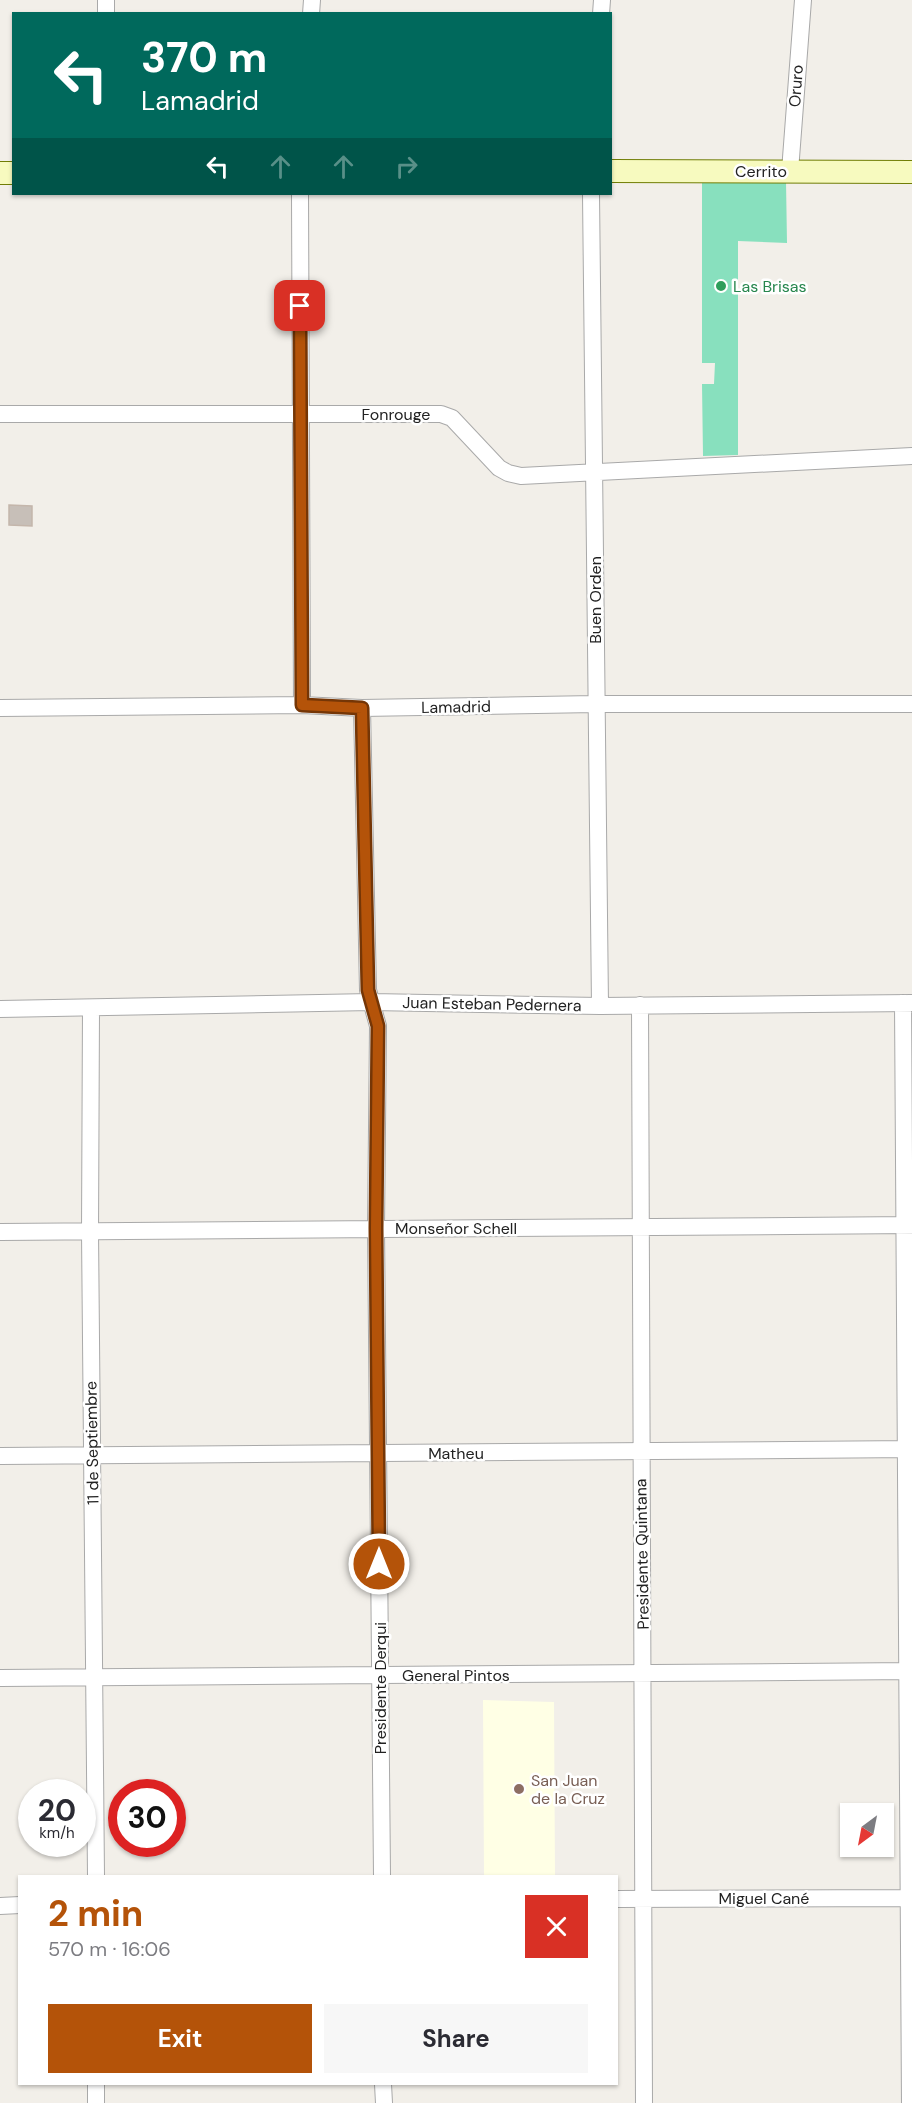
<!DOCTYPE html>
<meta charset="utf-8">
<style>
body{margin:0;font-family:"DM Sans",sans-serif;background:#f7f7f7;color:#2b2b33;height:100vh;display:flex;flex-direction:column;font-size:22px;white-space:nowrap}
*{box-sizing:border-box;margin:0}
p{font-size:20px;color:#7c7c81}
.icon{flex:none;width:33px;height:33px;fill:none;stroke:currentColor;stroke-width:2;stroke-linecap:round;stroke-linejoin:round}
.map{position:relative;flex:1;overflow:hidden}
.side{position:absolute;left:18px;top:1875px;width:600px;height:210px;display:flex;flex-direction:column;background:#fff;border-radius:0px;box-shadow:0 2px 4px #0004}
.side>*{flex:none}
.guide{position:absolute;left:12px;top:12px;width:600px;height:183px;border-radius:0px;box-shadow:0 2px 4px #0004;background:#00695c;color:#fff;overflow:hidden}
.needle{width:39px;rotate:212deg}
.fabs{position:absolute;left:840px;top:1803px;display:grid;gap:12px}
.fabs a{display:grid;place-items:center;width:54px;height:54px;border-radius:0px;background:#fff;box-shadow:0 2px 4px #0004;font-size:30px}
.speed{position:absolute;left:18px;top:1779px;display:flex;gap:12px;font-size:30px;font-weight:700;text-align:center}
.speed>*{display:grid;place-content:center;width:78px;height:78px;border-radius:50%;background:#fff;box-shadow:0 2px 4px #0004;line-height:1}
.speed small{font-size:15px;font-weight:400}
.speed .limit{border:9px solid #d22;background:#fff;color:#111}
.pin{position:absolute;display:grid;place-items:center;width:51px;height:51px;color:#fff;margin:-26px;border-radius:12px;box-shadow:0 3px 9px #0006}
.me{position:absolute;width:66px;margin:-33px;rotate:0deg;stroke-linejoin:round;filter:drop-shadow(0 0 4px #0008)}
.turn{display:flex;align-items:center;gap:21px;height:126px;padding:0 30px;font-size:27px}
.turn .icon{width:78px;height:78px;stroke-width:2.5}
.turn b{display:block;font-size:42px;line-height:51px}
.lanes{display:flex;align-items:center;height:57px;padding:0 30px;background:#0003;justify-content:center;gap:30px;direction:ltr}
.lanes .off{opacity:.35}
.round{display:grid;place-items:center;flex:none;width:63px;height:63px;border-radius:0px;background:#f7f7f7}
.summary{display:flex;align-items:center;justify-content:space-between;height:102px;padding:0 30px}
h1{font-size:36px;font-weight:700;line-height:45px;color:#b45309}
.button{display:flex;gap:12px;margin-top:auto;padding:12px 30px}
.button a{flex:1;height:69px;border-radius:0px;background:#b45309;color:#fff;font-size:24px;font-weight:700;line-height:69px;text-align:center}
.button a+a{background:#f7f7f7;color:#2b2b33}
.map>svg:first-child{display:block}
.education{fill:#ffffe5}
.pitch{fill:#88e0be}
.building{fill:#c7bfb8;stroke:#c4b6ab;stroke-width:1.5}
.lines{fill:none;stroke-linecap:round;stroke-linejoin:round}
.street-casing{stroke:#a9a9a9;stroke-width:18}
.secondary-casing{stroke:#707d05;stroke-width:24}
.street{stroke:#fff;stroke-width:16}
.secondary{stroke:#f7fabf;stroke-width:22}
.route-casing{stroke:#753606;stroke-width:15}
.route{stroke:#b45309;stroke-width:10}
.leisure-dot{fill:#2e9e5b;stroke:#fff;stroke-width:2}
.education-dot{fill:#8d6e63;stroke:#fff;stroke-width:2}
.labels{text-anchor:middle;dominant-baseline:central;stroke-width:5;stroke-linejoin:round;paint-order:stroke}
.street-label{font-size:16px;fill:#222;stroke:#fff}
.leisure-label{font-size:16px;fill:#27864d;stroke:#fff;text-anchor:start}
.education-label{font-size:16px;fill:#785e54;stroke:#fff;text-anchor:start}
</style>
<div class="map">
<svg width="912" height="2103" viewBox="0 0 912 2103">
<rect width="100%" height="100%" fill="#f2efe9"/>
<path class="education" d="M483,1700L554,1702L555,1876H484Z"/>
<path class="pitch" d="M786,181L787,243L738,241V455L703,456L702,384H714L715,363H702V182Z"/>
<path class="building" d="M9,505L32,506V526L9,525Z"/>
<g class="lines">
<g class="street-casing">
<path id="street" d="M106,0V14
M311,14L312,0
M601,14L602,0
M790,171L803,0
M300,194L302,705
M591,194L600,1006
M0,414H441L452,418L499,468L508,473L521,476L912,456
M0,708L302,705L362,708L595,704H912
M362,708L368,990L378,1026L376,1228L382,1876
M903,1003L910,2103
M640,1005L644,2103
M0,1009L371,1002L600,1006L912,1003
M91,1009L90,1232L96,1876
M0,1232L912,1225
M0,1456L912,1449
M0,1678L912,1671
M616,1899L912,1898
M0,1906L20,1905
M383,2084L384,2103
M96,2103V2084"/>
</g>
<g class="secondary-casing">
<path id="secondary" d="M610,171L912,172
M0,173H14"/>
</g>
<use href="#street" class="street"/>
<use href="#secondary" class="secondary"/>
</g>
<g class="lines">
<g class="route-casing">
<path id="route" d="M300,306L302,705L362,708L368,990L378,1026L376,1228L379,1564"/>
</g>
<use href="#route" class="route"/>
</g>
<circle class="leisure-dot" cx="721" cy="286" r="6"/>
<circle class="education-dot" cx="519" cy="1789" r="6"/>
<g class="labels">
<g class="street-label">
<text transform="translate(796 86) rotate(-86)">Oruro</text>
<text x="761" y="171">Cerrito</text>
<text x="396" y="414">Fonrouge</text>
<text transform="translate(595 600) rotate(-90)">Buen Orden</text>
<text transform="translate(456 707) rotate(-1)">Lamadrid</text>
<text transform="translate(492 1004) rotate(1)">Juan Esteban Pedernera</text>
<text x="456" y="1228">Monseñor Schell</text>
<text transform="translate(92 1443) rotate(-91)">11 de Septiembre</text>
<text x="456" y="1453">Matheu</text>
<text transform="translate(642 1554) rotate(-91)">Presidente Quintana</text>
<text x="456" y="1675">General Pintos</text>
<text transform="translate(380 1688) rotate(-90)">Presidente Derqui</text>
<text x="764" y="1898">Miguel Cané</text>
</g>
<g class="leisure-label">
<text x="733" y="286">Las Brisas</text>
</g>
<g class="education-label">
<text x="531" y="1780">San Juan<tspan x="531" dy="18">de la Cruz</tspan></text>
</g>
</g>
</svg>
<div class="fabs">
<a><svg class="needle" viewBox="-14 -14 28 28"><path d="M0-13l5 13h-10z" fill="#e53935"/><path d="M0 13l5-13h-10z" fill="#7c7c81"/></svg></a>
</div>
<div class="speed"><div>20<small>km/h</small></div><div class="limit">30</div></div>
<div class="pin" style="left:300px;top:306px;background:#d93025"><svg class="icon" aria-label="arrive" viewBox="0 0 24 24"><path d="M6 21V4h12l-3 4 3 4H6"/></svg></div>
<svg class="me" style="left:379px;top:1564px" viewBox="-20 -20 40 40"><circle r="17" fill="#b45309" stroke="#fff" stroke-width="3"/><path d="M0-11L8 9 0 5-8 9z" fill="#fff"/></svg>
<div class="guide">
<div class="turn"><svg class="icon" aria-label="left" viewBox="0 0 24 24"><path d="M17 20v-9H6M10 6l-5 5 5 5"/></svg><div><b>370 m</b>Lamadrid</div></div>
<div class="lanes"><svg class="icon" aria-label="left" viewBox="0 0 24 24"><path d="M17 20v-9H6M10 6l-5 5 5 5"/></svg><svg class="icon off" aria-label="ahead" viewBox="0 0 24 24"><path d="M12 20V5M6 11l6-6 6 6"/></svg><svg class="icon off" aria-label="ahead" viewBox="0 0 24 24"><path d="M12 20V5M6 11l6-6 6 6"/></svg><svg class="icon off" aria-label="right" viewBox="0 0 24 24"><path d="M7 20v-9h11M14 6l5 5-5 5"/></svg></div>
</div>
<section class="side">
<div class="summary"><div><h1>2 min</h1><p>570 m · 16:06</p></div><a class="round" style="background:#d93025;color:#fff"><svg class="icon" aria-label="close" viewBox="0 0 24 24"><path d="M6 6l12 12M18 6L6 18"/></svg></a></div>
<div class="button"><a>Exit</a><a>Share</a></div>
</section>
</div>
